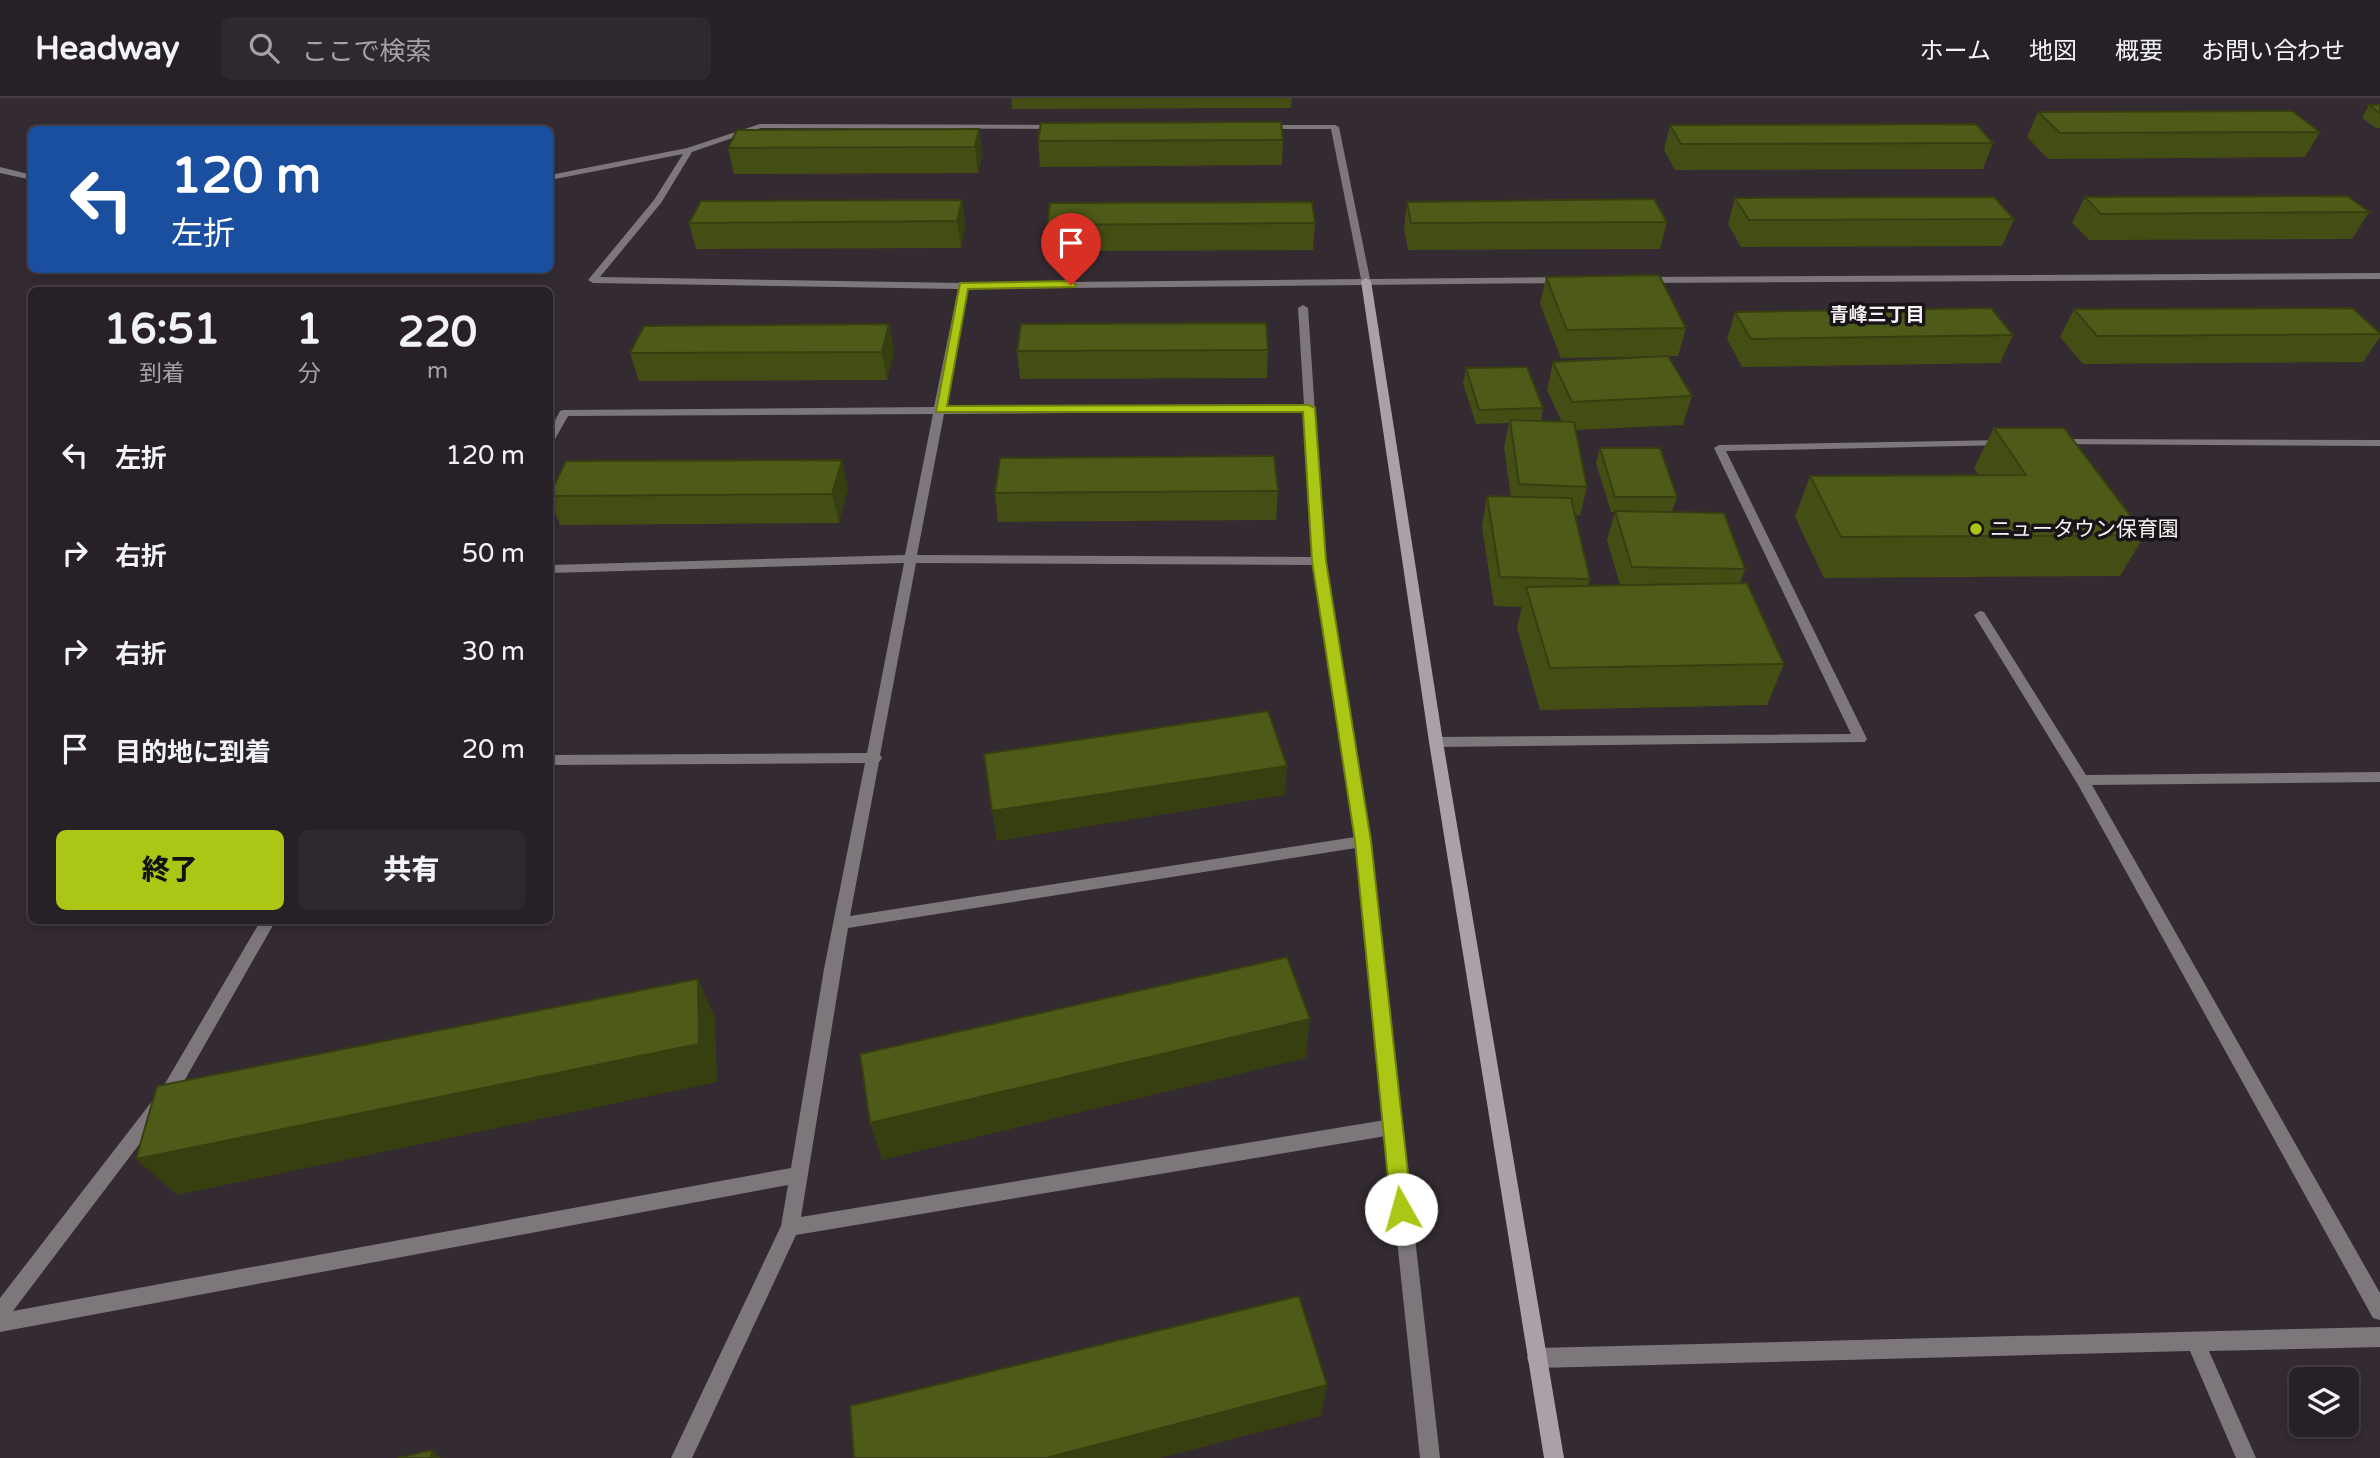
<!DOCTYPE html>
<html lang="ja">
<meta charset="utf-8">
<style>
body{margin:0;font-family:"Varela Round","Noto Sans JP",sans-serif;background:#2f282e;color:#f1f3f6;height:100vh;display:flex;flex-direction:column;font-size:26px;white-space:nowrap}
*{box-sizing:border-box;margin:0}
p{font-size:23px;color:#a4a3a7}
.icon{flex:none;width:38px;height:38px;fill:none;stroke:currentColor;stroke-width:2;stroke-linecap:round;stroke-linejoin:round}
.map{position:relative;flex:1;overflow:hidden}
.drawer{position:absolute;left:28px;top:189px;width:525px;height:637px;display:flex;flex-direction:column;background:#272026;border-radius:10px;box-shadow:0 4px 10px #0003,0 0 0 2px #433e43}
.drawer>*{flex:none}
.banner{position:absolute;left:28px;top:28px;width:525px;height:147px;border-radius:10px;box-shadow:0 4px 10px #0003,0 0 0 2px #433e43;background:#1a4fa0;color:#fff;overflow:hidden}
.controls{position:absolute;left:2289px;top:1269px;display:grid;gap:14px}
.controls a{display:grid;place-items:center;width:70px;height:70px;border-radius:10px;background:#272026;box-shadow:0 4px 10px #0003,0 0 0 2px #433e43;font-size:35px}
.pin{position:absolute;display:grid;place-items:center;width:60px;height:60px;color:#fff;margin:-72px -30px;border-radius:50% 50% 50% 0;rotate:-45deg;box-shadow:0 0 7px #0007}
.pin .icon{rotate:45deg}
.me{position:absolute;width:77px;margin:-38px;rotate:353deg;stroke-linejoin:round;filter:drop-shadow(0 0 5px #0008)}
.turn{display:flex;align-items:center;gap:24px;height:147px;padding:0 28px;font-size:32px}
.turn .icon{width:91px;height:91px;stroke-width:2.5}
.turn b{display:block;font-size:49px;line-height:60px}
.eta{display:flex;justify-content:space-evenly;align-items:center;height:119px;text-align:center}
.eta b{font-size:42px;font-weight:800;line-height:49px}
.button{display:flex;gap:14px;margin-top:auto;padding:14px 28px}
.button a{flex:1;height:80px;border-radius:10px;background:#abc614;color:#111;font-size:28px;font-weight:800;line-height:80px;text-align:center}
.button a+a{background:#2f282e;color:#f1f3f6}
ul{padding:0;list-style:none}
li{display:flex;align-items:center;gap:21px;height:98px;padding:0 28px}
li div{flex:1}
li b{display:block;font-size:26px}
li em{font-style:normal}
header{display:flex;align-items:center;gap:42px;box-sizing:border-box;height:98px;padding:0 35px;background:#272026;border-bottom:2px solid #433e43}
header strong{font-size:33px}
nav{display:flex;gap:38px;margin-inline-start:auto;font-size:24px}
.search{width:490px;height:63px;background:#2f282e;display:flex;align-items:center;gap:18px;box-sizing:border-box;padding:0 24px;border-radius:10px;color:#a4a3a7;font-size:26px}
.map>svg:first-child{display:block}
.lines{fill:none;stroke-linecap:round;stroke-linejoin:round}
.street{fill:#7d777c;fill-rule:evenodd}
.secondary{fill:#aaa1a8;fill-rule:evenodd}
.wall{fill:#434d14}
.shaded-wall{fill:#373f10}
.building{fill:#4e5a17;stroke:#373f10;stroke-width:2}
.route{fill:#abc614;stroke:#6f810d;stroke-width:2}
.poi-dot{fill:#abc614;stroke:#191418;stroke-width:2.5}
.labels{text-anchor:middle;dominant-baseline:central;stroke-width:7;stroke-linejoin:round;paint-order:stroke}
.far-neighbourhood-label{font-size:19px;font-weight:bold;fill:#f7f0f5;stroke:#191418}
.poi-label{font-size:21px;fill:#f7f0f5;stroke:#191418;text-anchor:start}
</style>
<header>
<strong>Headway</strong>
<div class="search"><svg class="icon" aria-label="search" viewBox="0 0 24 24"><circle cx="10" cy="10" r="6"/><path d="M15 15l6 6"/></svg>ここで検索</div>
<nav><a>ホーム</a><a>地図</a><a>概要</a><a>お問い合わせ</a></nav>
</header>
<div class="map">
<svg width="2380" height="1360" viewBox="0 0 2380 1360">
<rect width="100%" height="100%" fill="#342a32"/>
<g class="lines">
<path class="street" d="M760,26L1057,27L1061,29L1057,31L761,30L692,54L661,105L600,179L963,185L1361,181L1331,31H1263L1259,29L1263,27H1335L1339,29L1370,181L1563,179L1568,182L1563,185L967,191L945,309L1304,307L1298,210L1303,207L1308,210L1325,463L1370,743L1440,1360H1420L1386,1038L796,1137L692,1360H671L781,1128L788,1087L0,1234V1200L163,989L261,822H276L175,999L13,1213L791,1070L824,871L865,665L550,667V657L867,655L904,465L550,475V467L905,457L933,316L568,318L554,343L550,344V332L560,313L564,312L934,309L958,191L593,185L588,182L654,102L683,56L550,82V77L687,50ZM1304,313L1313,459L917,457L944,316ZM916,465L1314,467L1355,739L850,818L879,664L882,660L880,657ZM1356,750L1385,1022L801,1119L848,830Z
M0,69L32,77V82L0,75Z
M2380,175V181L1643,185L1638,182L1643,179Z
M2056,341L2380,342V348L2052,346V342Z
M2004,342L2009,345L2008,347L1726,353L1867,641L1865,644L1436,649L1429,644L1436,639L1851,636L1714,350L1719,347Z
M1980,513L1984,514L2086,677L2380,674V684L2092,687L2380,1195V1222L2373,1220L2077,685L1974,517Z
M2380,1229V1249L2209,1253L2256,1360H2236L2190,1253L1537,1270L1530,1267L1527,1260L1530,1253L1537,1250Z"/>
<path class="secondary" d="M1366,180L1371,183L1443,644L1564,1360H1544L1429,644L1361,183Z"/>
</g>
<path class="wall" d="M1011,0H1292L1291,10L1012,11Z
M2369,7H2380V30H2376L2362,20Z
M2038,14L2320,34L2305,59L2048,61L2027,39Z
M1670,27L1993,45L1983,71L1675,72L1664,52Z
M979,31L982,57L978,75L734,76L728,50Z
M1283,42L1282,67L1040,69L1038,43Z
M2085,99L2369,114L2352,141L2089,142L2072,125Z
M1735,100L2014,121L2002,148L1741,149L1728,126Z
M962,102L965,128L961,150L696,151L689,125Z
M1407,104L1667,124L1660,151L1408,152L1404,130Z
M1315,125L1313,152L1049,153L1047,127Z
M1546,179L1686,230L1678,258L1561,260L1540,206Z
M2074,211L2380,235V239L2363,264L2083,266L2060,239Z
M1735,214L2013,237L2000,265L1742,269L1727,241Z
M889,226L894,254L887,282L639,283L630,255Z
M1268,252L1267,280L1020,281L1017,253Z
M1553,264L1692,298L1683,327L1576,332L1587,389L1580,418L1575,417L1590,481L1588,488L1620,487L1607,442L1615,414H1611L1596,365L1600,350L1677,399L1672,414L1745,471L1740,485L1784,566L1767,607L1540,612L1517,530L1522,509L1494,508L1482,428L1487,398L1511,399L1504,350L1509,325L1476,326L1463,285L1466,270L1543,310L1541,323L1562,324L1547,292Z
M1994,330L2145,437L2120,478L1824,480L1795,419L1810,378L1979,377L1974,370Z
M848,390L839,425L560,427L550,402V396Z
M1278,393L1276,422L998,424L995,395Z"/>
<path class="shaded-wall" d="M979,31L982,57L978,75L975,49Z
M962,102L965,128L961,150L957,123Z
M889,226L894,254L887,282L882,254Z
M842,362L848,390L839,425L832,396Z
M1287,668L1285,697L997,743L992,713Z
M698,881L715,920L717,984L177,1097L136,1061Z
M1310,921L1306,960L882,1062L870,1025Z
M1327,1287L1321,1318L1161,1360H1046Z
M432,1352L441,1360H431Z"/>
<path class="building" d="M2369,7H2380V15Z
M2292,13L2320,34L2060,35L2038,14Z
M1281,24L1283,42L1038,43L1041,25Z
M1976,26L1993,45L1681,46L1670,27Z
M979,31L975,49L728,50L737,32Z
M2348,98L2369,114L2101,116L2085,99Z
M1994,99L2014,121L1749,122L1735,100Z
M1654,101L1667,124L1411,125L1407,104Z
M962,102L957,123L689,125L701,103Z
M1312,104L1315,125L1047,127L1050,105Z
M1659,177L1686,230L1567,232L1546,179Z
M1991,210L2013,237L1751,241L1735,214Z
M2352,210L2380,235V236L2097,238L2074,211Z
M1266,225L1268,252L1017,253L1021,226Z
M889,226L882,254L630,255L644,228Z
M1668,258L1692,298L1572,304L1553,264Z
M1527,269L1543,310L1479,312L1466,270Z
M1510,322L1574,324L1587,389L1519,386Z
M1994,330H2064L2145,437L1841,439L1810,378L2026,377Z
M1600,350H1660L1677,399H1615Z
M1274,358L1278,393L995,395L1000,360Z
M842,362L832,396L550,398V396L566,363Z
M1487,398L1571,400L1590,481L1500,479Z
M1615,413L1724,415L1745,471L1632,469Z
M1747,485L1784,566L1550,570L1526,489Z
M1268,613L1287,668L992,713L984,656Z
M1287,859L1310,921L870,1025L860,956Z
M698,881L699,946L136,1061L157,988Z
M1299,1198L1327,1287L1046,1360H854L850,1308Z
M432,1352L431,1360H398Z"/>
<path class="route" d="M1071,183L1076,187L1075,189L968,191L947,308L1309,307L1315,310L1326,463L1371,743L1412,1111L1409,1118L1401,1121L1394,1118L1391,1111L1355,743L1312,463L1303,314H936L960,185Z"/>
<circle class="poi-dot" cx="1976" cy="431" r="7"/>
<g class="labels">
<g class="far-neighbourhood-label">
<text x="1877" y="217">青峰三丁目</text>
</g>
<g class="poi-label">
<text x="1990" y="431">ニュータウン保育園</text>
</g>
</g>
</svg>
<div class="controls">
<a><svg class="icon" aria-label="layers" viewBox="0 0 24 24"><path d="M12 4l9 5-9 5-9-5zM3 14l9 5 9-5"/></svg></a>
</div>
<div class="pin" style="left:1071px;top:187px;background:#d93025"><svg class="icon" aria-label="arrive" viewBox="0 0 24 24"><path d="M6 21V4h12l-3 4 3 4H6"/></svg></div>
<svg class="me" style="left:1401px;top:1111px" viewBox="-20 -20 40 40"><circle r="19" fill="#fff"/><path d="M0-13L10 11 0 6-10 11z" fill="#abc614"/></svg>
<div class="banner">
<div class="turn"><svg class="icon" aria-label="left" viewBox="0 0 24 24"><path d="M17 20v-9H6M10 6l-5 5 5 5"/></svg><div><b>120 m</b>左折</div></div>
</div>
<section class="drawer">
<div class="eta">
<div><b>16:51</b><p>到着</p></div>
<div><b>1</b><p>分</p></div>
<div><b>220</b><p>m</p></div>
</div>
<ul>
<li><svg class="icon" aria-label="left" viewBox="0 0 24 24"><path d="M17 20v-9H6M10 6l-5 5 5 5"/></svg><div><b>左折</b></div><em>120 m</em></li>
<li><svg class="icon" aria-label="right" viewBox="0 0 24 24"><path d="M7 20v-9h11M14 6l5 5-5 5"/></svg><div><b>右折</b></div><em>50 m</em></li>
<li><svg class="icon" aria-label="right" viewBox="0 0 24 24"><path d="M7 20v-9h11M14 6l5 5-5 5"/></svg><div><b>右折</b></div><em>30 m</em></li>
<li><svg class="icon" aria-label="arrive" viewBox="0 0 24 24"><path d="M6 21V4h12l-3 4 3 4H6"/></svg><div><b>目的地に到着</b></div><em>20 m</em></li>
</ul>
<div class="button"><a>終了</a><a>共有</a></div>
</section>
</div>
